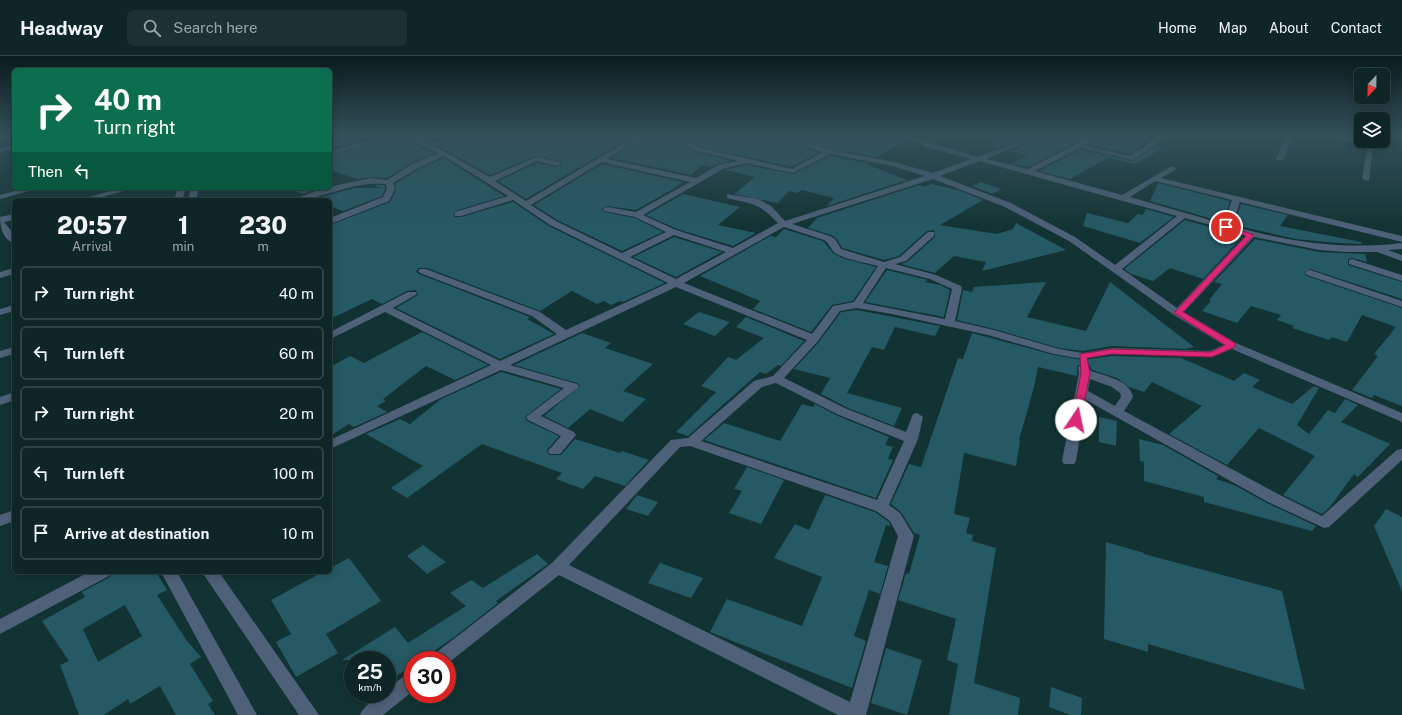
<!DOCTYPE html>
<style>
body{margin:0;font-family:"Public Sans",sans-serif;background:#1c3232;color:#f1f3f6;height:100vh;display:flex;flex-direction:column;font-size:15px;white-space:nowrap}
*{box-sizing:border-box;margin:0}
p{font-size:13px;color:#9ba5a7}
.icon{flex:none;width:22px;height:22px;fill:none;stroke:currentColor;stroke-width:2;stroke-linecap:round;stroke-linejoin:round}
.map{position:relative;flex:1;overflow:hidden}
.drawer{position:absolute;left:12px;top:142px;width:320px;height:376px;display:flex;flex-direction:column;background:#0e2626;border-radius:6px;box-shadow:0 2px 10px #0003,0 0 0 1px #2e4343}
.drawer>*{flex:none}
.banner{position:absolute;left:12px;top:12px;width:320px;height:122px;border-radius:6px;box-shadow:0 2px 10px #0003,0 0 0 1px #2e4343;background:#0b6e4f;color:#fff;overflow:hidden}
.needle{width:26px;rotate:202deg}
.tools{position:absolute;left:1354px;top:12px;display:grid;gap:8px}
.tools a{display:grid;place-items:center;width:36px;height:36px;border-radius:6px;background:#0e2626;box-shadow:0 2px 10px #0003,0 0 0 1px #2e4343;font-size:20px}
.speed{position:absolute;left:344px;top:595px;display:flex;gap:8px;font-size:20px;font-weight:700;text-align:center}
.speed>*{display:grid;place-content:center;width:52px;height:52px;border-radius:50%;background:#0e2626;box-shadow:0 2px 10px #0003,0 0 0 1px #2e4343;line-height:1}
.speed small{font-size:10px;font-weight:400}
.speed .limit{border:6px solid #d22;background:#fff;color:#111}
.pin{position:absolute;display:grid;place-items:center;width:34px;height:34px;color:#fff;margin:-17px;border:2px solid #fff;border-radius:50%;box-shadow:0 1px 4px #0007}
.me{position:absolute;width:44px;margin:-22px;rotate:11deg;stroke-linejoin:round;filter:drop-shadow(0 0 3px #0008)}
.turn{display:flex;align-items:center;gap:14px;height:84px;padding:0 16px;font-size:18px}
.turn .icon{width:52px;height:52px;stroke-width:2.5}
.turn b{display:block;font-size:28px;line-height:34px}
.then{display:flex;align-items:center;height:38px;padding:0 16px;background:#0003;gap:8px;font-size:15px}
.eta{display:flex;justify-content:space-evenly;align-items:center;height:68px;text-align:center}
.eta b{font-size:24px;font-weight:800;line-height:28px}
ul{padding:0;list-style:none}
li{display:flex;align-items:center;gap:12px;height:54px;margin:0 8px 6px;padding:0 8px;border:2px solid #2e4343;border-radius:6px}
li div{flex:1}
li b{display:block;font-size:15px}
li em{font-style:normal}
header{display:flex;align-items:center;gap:24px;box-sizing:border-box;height:56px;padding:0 20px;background:#0e2626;border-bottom:1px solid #2e4343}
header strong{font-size:19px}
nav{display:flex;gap:22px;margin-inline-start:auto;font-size:14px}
.search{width:280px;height:36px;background:#1c3232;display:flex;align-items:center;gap:10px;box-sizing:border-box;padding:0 14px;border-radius:6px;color:#9ba5a7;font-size:15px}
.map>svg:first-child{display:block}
.building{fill:#255964;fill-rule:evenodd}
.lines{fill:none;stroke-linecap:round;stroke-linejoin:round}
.minor{fill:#4f6178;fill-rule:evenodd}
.route{fill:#db2777;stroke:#8e194d}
</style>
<header>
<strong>Headway</strong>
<div class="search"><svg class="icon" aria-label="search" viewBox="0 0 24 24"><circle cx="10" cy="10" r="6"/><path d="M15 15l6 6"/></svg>Search here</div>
<nav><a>Home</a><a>Map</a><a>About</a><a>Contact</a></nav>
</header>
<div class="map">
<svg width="1402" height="659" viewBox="0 0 1402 659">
<rect width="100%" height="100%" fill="#123333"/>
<path class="building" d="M339,80H378L330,93V83Z
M398,80L434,97L411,107L387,122L371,121L357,123L330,114V100Z
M417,80H447L428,85Z
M467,80H632L526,143L498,125L537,107L557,111L562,108L561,105L535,100L490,119L438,90Z
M645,80L685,88L694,95L731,105L718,108L711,111L702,109L691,119L611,102Z
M674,80H777L819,96L792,111L699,90L688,82Z
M795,80H885L906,85L877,101L830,93Z
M1011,80L1026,81L997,92L991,90Z
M1035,80H1088L1028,111L1012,108L1027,100L1010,95L1034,85Z
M1102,80H1122L1145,88L1129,98L1089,88Z
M1155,90L1163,92L1136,108L1108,102L1070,123L1039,115L1080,94L1133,105Z
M830,100L867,107L866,108L907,124L827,150L834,142L802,134L797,137L789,135L778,147L734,138L755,121L725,114L746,109L793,118Z
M444,102L504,140L455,155L454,161H461L513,146L549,170L665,227L623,246L620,245L611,249L604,245L597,248L572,235L540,255L427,212H419L416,215L419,218L530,261L527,263L554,278L500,303L396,252L418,239L416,234L407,235L382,248L372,243L330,263V169L390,146L396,134L395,128L419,113Z
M602,108L683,126L675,132L636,154L607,150L602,153L604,156L635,162L663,176L622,195L557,164L534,149Z
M981,126L1001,133L992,138L972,130Z
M1158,127L1230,145L1223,166L1150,145Z
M931,128L961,135L983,144L940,169L997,178L1013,173L1016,167L1066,194L982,215L986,206L954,200L935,217L901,208L907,206L935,181L934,174L927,175L899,200L884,204L842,192L836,182L831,179L808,172L817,162L919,129L925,131Z
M373,129H385V133L382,140L343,155L330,150V144L314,143L354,132H381Z
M289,132H320L303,138Z
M683,138L740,151L718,169L756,177L733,190L677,173L646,159Z
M1241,148L1288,159L1280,170L1361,186L1362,188L1337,187L1296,183L1234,169Z
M1146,153L1174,161L1140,187L1083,170L1087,157L1128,167L1138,158L1143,159Z
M1185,164L1243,180L1203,223L1170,212L1153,225L1131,218L1124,213Z
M784,173L823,185L833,197L842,202L876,211L853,245L832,249L811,276L753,253L760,245L700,220L770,180L776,181Z
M674,181L722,196L676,221L633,201Z
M1255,183L1319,196L1365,198L1367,206L1352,202L1348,203V209L1402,226V243L1310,213L1304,217L1307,220L1402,252V350L1374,339L1372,342L1352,334L1378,300L1374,298L1396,271L1362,259L1347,286L1332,281L1329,284L1292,272L1294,270L1277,264L1281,259L1251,250L1237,267L1202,255L1211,245L1209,244L1222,228L1214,226Z
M887,214L928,224L925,226L940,229L950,234L944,261L865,246Z
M1046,226L1027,261L1086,275L1110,226L1194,291L1185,293L1112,290L1083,295L1059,292L994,273L957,264L963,234L972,236L974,231Z
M857,254L940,270L935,280L895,271L884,294L872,291L847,337L902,352L894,370L848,352L821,338L830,322L794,313L819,286L841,256Z
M699,256L730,266L715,280L683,268Z
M746,261L804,285L781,310L778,309L766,318L760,316L688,380L676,376L716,336L701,330L728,301L736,304L764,282L736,271Z
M422,276L488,309L455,324L426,310L383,343L386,345L377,350L387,356L354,371L349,368L330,380V311L350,300L364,307Z
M582,277L611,287L605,292L653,308L623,335L646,343L622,366L590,353L568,372L544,360L580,330L577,327L514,309Z
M972,277L1054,299L1083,304L1112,300L1181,302L1234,325L1244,317L1260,324L1252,331L1292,348L1314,330L1319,332L1297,369L1309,378L1328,354L1335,357L1345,343L1358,349L1341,366L1390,388L1358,421L1354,418L1330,451L1322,458L1283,439L1315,400L1259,372L1227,409L1169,378L1202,350L1152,326L1144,336L1129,331L1117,322L1092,314L1089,308L1084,307L1077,310V320L1038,311L1034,331L1019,384L1020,385L1016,410L964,397L954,458L970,462L966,477L973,479L972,485L996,492L974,627L1020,642L1018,659H949L958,608L947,604L956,563L898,544L906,517L909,518L920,479L914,477L901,456L891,448L909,408L921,411L958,302L963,303Z
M501,316L561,333L525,361L527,365L559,380L547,394L549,399H561L575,383L620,397L622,395L649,404L625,430L595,420L583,433L556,423L562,417L482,388L407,442L391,432L423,410L366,378L400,363L410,368L441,343Z
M802,348L813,351L815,348L838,360L889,381L885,389L893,391L888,403L893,404L876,442L704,384L724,367L780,385Z
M1099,361L1117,365L1116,390L1099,386Z
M1139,383L1163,389L1218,420L1216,423L1234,429L1267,447L1316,470L1312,475L1204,446V441L1144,425V406L1140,405Z
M747,411L784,424L761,468L729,457L742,435L734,433Z
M637,439L658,446L648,460L626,453Z
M825,439L875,456L889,466L891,470L886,469L874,506L888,510L880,538L869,534L854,580L866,585L852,632L710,576L727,543L802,570L822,521L774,502L795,468L809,474Z
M1386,453L1402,461V535L1374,470Z
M1106,486L1144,497V498L1282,535L1305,634L1148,588V596L1104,583Z
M423,489L446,506L427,518L407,500Z
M537,498L548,508L496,545L498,547L453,582L421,604H413V609L387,626V604H342L395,571L408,587L466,550L450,537L471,524L483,532Z
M349,502L381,545L326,578L338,597L296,621L276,586L291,578L271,544L323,516H330V512Z
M660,507L703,522L691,542L648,527Z
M112,516H156L167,534L157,539L187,585L201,601L190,608L213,645L208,648L215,659H176L160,630L130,648L128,643L104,659H79L60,609L69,605L42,565L85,541L82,536L110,521ZM125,549L142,580L98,606L83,573Z
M886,592L922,604L907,659L871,647Z
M1051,631L1082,642L1081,659H1070L1049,651Z"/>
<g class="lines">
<path class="minor" d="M385,80H397L330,99V95Z
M403,80H412L428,87L454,80H466L434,90L490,121L536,101L560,106L561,108L557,110L537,105L495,125L526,145L636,80H644L607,103L696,122L718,109L738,105L694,94L686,87L650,80L688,83L698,91L792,113L823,96L778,80H789L830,94L894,106L933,117L971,103L930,92L898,80H908L978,101L1028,82V80H1034L1033,84L986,103L1028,113L1092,80H1101L1085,89L1129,100L1149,87L1123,80H1137L1153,84L1159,80H1167L1133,104L1080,92L1035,115L1122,139L1172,110L1176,112L1175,114L1161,122L1402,180V186L1240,146L1232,170C1290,186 1342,194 1402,187V193L1388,194L1402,199V205L1377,196H1346L1319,194L1254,181L1184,256L1236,287L1402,357V366L1232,293L1212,301L1112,298L1083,303L1054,298L988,279L892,258L857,252L840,255L818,285L784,322L847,353L906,376L913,358L917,357L923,361L918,383L889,449L900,457L914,480L866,659H838L559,519L447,608V604H430L433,599L552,507L671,384L688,382L754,325L773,320L807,284L676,231L510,309L577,328L579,331L541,360L574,376L576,379L560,398H550L548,395L561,380L528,364L526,361L564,332L501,314L330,393V384L491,309L385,256L330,283V276L408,236H416L417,238L393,252L500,305L557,278L532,260L420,217L418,215L420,213H426L540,256L566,274L668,227L550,169L513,144L461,160H455V156L508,140L444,100L418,112L393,127L395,133L389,145L333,167L330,168V162L383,141L387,133L386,128C353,124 324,144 292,144L324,132L371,122L387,124L412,108L438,97ZM830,98L893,110L925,120L785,165L771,150L758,143L727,138V142C753,148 759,147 778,167L733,192L676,174L643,159L723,113L746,107L793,117ZM979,105L1177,160L1115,209L1075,181L1011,147L940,120ZM602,106L690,126L636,156L607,151L603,153L604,155L635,161L666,176L622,197L556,165L531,149ZM933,123L1005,151L1069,185L1174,259L1224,289L1210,295L1112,292L1083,297L1059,293L994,274L955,265L962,232L961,230L936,219L895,208L906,205L934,180V176H928L900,201L884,206L841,193L835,183L830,180L792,168ZM1155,125L1232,144L1224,168L1130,141ZM1185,162L1246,179L1177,252L1122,213ZM784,171L824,184C829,187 830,192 834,196C841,203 867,207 878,210L854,246L833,250L812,278L684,227ZM674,179L726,196L676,223L630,201ZM886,212L930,223L952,233L945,263L863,247ZM776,327L839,359L904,385L877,444L701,385L762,331ZM690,390L876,455L890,465L898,480L850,646L569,509L680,391Z
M1195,80H1201V81L1198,83Z
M1286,80H1293L1284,103L1277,105L1276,103Z
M1328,80L1358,83L1373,90L1369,125L1362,123L1367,92L1356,87Z
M1398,80H1402V83Z
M14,88V92L0,96V92Z
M27,132H40L0,143V139Z
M121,132H134L92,144H78Z
M178,132H186L182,144H174Z
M191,132H199L196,144H188Z
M14,158V164L4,166L14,178V187C3,184 0,171 0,161Z
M1352,203L1402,219V225L1349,208V204Z
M14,212V218L0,222V216Z
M1310,214L1402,245V251L1307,219L1305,217L1307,215Z
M14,249V255L0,259V253Z
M14,291V298L0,302V295Z
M1084,308L1088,309L1091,315C1105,320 1130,324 1133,341L1124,355L1278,438L1322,460L1397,394L1402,393V404L1329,471L1324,472L1268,446L1086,344L1076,405L1074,408H1064L1062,405L1079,317L1078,311ZM1090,323L1112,331L1120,337L1121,341L1115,350L1088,335Z
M14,336V344L0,349V341Z
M14,454V465L0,470V459Z
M89,516H111L109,520L0,578V563Z
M161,516H177L257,659H238Z
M202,516H219L319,659H299Z
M413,616V635L383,659H360C364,650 377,638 387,638V633L407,618Z"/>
</g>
<linearGradient id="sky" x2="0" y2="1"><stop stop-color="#0a1c1c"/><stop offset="0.46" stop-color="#33505b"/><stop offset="1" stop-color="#33505b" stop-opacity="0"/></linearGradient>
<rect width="1402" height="173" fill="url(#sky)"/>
<path class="route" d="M1226,169L1254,179L1183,256L1235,287V291L1212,301L1112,298L1087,302L1090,317L1081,364L1080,366H1073L1072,364L1081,317L1080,298L1112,293L1211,296L1225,289L1174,257L1246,180L1224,172L1223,171Z"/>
</svg>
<div class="tools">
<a><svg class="needle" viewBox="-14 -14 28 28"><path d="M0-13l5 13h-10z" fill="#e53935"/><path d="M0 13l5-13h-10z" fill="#9ba5a7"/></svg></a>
<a><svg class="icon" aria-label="layers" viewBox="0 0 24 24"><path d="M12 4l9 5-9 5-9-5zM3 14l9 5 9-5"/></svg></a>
</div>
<div class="speed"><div>25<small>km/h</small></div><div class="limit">30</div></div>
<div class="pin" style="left:1226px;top:171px;background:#d93025"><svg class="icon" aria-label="arrive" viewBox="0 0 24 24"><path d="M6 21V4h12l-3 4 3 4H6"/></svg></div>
<svg class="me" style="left:1076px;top:364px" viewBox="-20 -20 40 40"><circle r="19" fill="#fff"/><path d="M0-13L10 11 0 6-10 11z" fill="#db2777"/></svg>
<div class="banner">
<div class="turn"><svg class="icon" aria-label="right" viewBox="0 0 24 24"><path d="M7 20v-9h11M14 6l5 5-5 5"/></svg><div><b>40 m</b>Turn right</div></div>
<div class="then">Then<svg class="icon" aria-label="left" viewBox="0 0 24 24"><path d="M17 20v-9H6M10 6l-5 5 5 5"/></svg></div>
</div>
<section class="drawer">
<div class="eta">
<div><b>20:57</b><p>Arrival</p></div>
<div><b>1</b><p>min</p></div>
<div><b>230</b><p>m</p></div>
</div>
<ul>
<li><svg class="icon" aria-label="right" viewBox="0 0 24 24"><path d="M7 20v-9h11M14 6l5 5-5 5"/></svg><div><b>Turn right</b></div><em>40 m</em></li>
<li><svg class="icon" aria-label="left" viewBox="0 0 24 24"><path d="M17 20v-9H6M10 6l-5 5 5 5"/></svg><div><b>Turn left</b></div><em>60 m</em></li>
<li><svg class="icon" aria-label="right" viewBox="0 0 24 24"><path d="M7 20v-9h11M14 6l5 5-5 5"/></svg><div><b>Turn right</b></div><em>20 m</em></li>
<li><svg class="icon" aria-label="left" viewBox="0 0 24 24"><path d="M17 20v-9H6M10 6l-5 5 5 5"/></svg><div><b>Turn left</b></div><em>100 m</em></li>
<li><svg class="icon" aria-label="arrive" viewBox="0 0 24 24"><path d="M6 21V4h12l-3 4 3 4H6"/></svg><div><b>Arrive at destination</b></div><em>10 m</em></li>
</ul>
</section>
</div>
